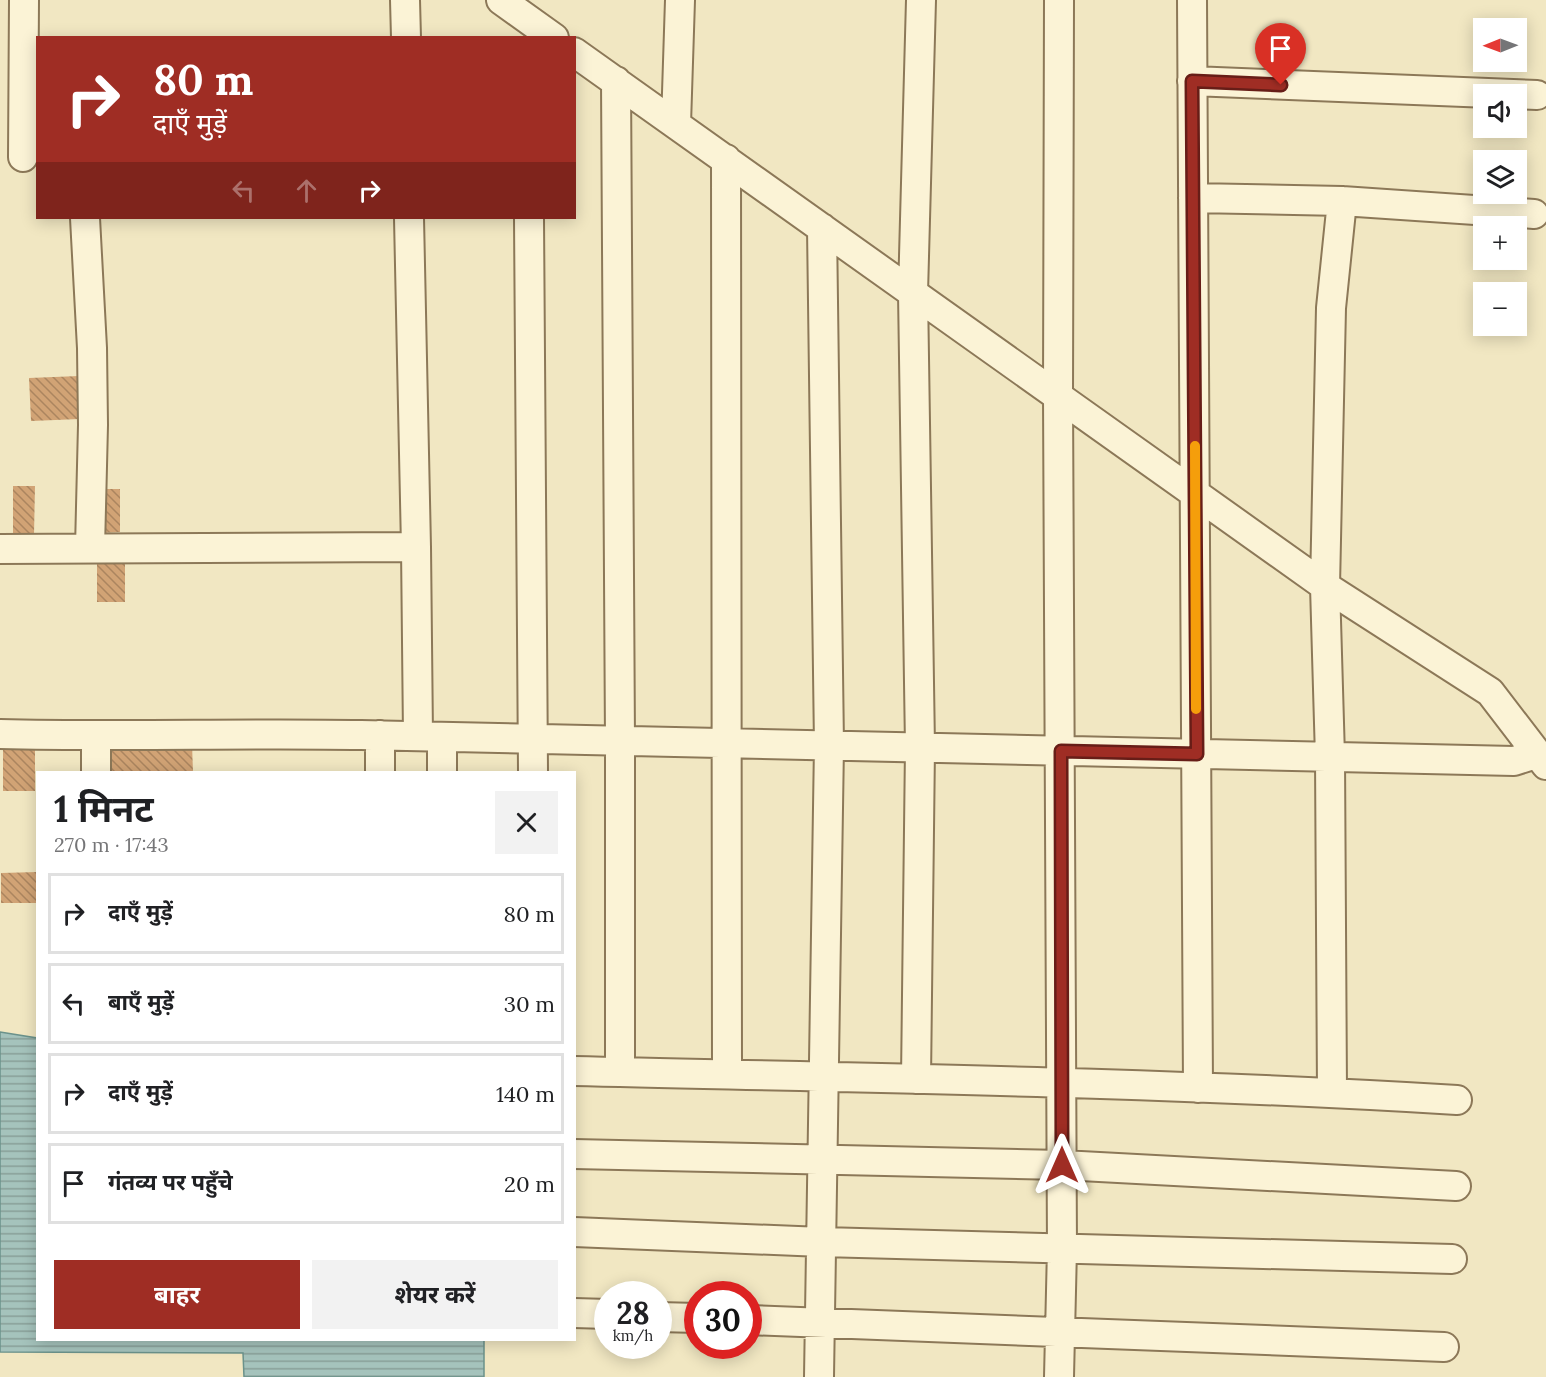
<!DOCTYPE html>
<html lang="hi">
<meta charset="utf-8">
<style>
body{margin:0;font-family:Lora,"Noto Sans Devanagari",serif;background:#f2f2f2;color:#202124;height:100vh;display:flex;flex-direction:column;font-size:22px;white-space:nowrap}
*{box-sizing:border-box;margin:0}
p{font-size:20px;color:#757577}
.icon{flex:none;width:33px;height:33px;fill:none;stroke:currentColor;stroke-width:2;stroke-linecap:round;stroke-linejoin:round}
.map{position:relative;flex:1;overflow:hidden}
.drawer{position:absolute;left:36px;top:771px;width:540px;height:570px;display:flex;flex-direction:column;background:#fff;border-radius:0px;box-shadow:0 3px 15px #0003}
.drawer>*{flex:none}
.guide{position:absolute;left:36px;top:36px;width:540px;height:183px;border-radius:0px;box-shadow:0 3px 15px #0003;background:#9f2d24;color:#fff;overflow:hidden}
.needle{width:39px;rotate:269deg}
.tools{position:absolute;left:1473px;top:18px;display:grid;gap:12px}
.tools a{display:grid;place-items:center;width:54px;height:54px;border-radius:0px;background:#fff;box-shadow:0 3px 15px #0003;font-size:30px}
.speed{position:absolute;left:594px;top:1281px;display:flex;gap:12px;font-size:30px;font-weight:700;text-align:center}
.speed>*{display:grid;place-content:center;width:78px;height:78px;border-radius:50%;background:#fff;box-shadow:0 3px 15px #0003;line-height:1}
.speed small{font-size:15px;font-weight:400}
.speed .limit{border:9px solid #d22;background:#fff;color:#111}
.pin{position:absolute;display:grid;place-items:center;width:51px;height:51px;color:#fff;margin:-62px -26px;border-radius:50% 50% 50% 0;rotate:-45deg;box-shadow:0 0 6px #0007}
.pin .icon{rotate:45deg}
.me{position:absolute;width:66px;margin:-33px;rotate:0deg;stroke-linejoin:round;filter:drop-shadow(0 0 4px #0008)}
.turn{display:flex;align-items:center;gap:21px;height:126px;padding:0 18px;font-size:27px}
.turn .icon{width:78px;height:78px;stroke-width:2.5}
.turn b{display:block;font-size:42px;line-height:51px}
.lanes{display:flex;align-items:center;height:57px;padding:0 18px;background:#0003;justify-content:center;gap:30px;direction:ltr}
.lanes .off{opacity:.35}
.round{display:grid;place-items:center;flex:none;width:63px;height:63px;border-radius:0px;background:#f2f2f2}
.overview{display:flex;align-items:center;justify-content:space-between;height:102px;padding:0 18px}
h1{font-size:36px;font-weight:700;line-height:45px}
.primary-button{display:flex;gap:12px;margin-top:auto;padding:12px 18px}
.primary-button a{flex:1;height:69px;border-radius:0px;background:#9f2d24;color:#fff;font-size:24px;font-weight:700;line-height:69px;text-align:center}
.primary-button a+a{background:#f2f2f2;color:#202124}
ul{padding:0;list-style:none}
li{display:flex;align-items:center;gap:18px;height:81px;margin:0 12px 9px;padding:0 6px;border:3px solid #e0e0e0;border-radius:0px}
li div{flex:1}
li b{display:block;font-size:22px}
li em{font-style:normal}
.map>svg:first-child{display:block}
.water{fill:url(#water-rules);stroke:#6b928b;stroke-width:1.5}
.building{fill:url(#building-back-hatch)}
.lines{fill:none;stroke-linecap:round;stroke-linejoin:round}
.street-casing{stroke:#8c7858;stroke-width:32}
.street{stroke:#fbf3d6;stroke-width:28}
.route-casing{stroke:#671d17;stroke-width:15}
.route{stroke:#9f2d24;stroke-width:10}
.slow{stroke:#f59e0b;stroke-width:10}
</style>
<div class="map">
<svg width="1546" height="1377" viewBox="0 0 1546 1377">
<defs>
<pattern id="water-rules" width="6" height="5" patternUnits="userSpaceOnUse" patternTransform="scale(1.5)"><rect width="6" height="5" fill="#a5c3bc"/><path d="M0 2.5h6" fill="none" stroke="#889f98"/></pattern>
<pattern id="building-back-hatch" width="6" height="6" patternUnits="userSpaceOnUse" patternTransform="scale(1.5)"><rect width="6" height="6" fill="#d1a375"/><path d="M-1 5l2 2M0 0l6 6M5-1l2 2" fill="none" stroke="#ab855f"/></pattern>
</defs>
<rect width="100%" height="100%" fill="#f1e7c2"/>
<path class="water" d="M0,1032L37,1038L38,1340H484V1377H244L243,1353L0,1352Z"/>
<path class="building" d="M79,376L80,419L31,421L29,378Z
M13,486H35L34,535H13Z
M100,489H120V532L100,533Z
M125,559V602H97V560Z
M192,744L193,772H104V745Z
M3,746L35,747V791H3Z
M38,872V903H1V873Z"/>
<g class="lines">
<g class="street-casing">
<path id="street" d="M405,0L406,38
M501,0L554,38
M1192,0L1198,1088
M574,52L1325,586L1490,692L1546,765
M616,81L620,741V1072
M1192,81L1537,95
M676,124L680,0
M23,157L24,0
M726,159L727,1074
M1193,198L1342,201L1534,214
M85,218L92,348L93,425L90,548
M409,218L416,547L418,736
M529,218L533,772
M0,549L416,547
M0,734C120,737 240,733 361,735L1514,761L1536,754
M96,736V772
M380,772V735
M442,772V737
M574,1071C869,1078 1163,1082 1457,1100
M916,1079L920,747L913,293L921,0
M1332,1092L1330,757L1325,586L1331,308L1342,201
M574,1154L1062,1165L1456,1186
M574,1232L822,1242L1452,1259
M574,1313L608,1314
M658,1317L698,1318
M748,1320L1444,1347
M819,1377L829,745L822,228
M1059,1377L1062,1248L1058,395L1059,0"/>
</g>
<use href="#street" class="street"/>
</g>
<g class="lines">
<g class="route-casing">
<path id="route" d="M1062,1165L1061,751L1197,754L1192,81L1281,85"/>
</g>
<use href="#route" class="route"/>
<path class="slow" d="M1195,446L1196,709"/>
</g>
</svg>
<div class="tools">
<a><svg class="needle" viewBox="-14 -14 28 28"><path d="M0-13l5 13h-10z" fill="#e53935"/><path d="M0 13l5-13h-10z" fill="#757577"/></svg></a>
<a><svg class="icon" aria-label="sound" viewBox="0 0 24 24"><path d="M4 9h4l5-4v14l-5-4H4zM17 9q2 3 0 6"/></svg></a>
<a><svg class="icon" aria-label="layers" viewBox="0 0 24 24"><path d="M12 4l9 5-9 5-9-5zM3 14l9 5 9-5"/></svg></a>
<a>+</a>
<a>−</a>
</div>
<div class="speed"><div>28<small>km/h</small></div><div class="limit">30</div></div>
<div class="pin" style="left:1281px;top:85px;background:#d93025"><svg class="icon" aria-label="arrive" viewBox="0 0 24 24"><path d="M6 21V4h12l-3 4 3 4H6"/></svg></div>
<svg class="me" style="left:1062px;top:1165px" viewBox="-20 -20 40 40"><path d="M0-17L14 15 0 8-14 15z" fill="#9f2d24" stroke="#fff" stroke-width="4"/></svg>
<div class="guide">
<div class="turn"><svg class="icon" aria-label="right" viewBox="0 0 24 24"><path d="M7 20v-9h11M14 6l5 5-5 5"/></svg><div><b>80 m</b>दाएँ मुड़ें</div></div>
<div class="lanes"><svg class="icon off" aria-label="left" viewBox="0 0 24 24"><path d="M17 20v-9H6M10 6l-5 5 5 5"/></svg><svg class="icon off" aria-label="ahead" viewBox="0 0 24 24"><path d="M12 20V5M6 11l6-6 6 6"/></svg><svg class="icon" aria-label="right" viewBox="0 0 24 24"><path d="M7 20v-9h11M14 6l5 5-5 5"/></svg></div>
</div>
<section class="drawer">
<div class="overview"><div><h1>1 मिनट</h1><p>270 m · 17:43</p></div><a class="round"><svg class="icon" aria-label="close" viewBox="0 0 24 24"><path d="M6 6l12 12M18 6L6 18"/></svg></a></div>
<ul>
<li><svg class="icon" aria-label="right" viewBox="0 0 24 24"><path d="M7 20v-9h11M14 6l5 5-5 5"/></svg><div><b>दाएँ मुड़ें</b></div><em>80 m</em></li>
<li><svg class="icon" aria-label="left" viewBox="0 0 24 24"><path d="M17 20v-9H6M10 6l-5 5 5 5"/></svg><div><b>बाएँ मुड़ें</b></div><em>30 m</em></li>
<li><svg class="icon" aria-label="right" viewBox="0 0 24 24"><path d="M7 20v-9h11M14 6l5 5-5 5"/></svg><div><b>दाएँ मुड़ें</b></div><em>140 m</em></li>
<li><svg class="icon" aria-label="arrive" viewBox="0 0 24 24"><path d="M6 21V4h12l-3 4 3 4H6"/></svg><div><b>गंतव्य पर पहुँचे</b></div><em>20 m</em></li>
</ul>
<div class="primary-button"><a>बाहर</a><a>शेयर करें</a></div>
</section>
</div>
